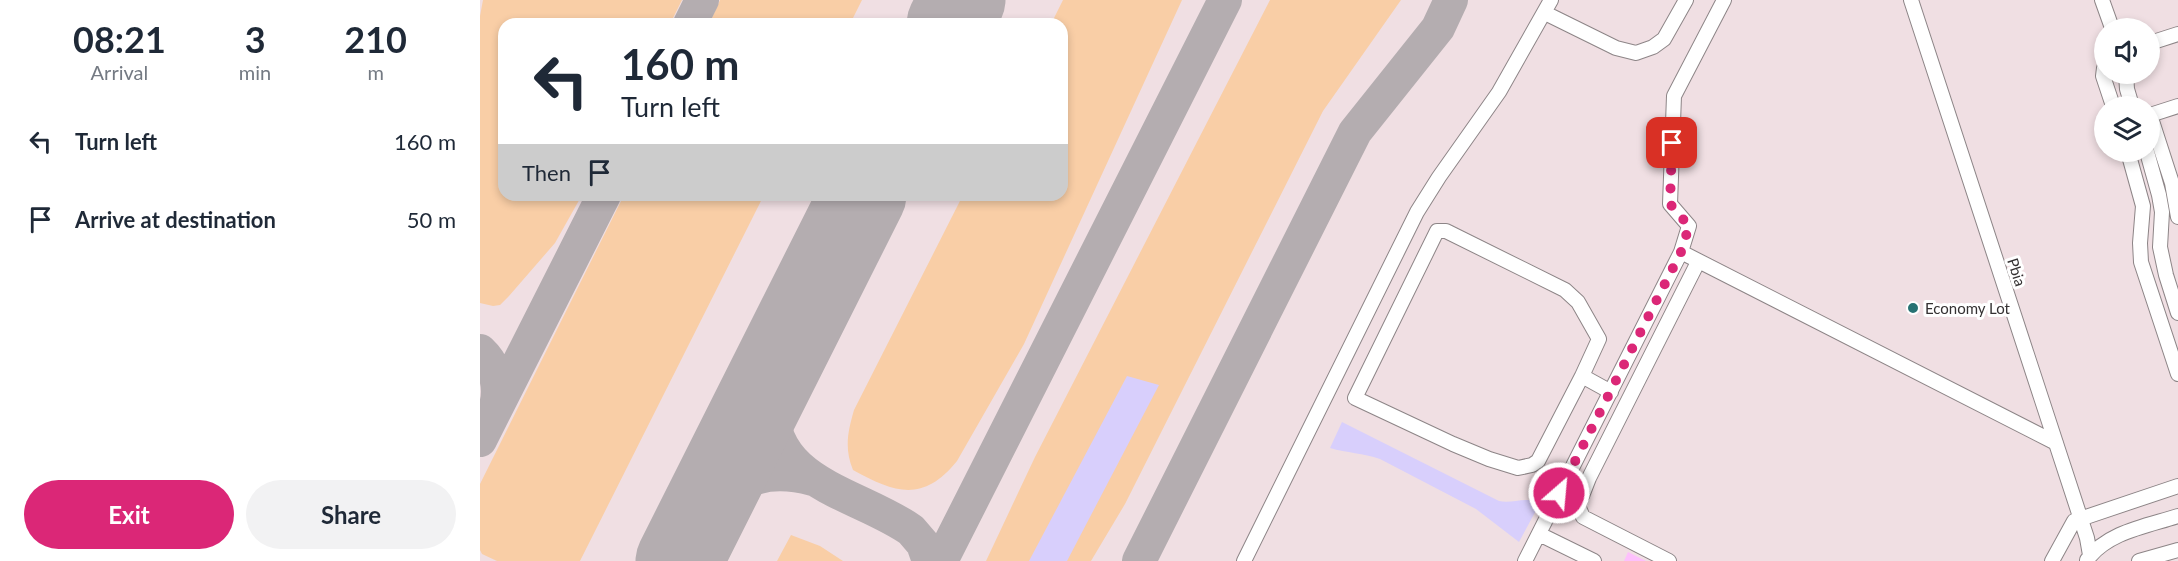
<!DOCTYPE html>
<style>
body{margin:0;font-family:Lato,sans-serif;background:#f2f2f3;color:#1f2937;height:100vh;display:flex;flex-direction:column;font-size:22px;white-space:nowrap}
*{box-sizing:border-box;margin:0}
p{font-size:20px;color:#747a83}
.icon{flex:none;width:33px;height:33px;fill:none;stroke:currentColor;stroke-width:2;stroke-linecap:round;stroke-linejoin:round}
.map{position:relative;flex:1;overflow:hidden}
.side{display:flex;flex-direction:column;background:#fff;width:480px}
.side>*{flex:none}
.guide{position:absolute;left:18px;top:18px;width:570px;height:183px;border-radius:18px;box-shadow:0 3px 9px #0003;background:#fff;color:#1f2937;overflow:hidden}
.tools{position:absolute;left:1614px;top:18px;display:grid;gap:12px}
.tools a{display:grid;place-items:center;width:66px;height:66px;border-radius:50%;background:#fff;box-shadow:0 3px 9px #0003;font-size:30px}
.pin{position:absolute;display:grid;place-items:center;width:51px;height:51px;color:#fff;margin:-26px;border-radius:12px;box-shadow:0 3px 9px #0006}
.me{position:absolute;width:66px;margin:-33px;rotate:27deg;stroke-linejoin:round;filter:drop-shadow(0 0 4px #0008)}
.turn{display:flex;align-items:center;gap:21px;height:126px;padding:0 24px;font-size:27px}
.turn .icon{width:78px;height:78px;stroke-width:2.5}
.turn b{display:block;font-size:42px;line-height:51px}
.then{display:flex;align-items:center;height:57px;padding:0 24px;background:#0003;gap:12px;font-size:22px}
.eta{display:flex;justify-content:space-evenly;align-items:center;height:102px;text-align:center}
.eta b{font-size:36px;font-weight:700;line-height:42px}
.action{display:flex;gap:12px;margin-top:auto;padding:12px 24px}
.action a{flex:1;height:69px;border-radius:36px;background:#db2777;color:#fff;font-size:24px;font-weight:700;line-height:69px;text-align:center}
.action a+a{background:#f2f2f3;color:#1f2937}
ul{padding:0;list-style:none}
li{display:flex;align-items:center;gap:18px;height:78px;padding:0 24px}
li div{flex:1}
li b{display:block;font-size:22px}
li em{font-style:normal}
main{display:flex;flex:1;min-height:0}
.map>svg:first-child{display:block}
.built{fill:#f0dfe3;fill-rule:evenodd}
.green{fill:#f9cea6}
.water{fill:#d8cffc}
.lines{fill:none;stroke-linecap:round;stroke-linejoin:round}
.taxiway{stroke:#b4adb0;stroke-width:34}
.runway{stroke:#b4adb0;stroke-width:87}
.building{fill:#fdc0fc}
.minor-casing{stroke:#8d8587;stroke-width:16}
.minor{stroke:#fff;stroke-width:14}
.route{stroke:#db2777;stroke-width:10;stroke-dasharray:0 18}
.poi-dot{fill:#277273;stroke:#fff;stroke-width:2}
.labels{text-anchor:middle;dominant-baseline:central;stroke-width:6;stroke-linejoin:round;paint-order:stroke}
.street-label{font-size:15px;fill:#343132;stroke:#fff}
.poi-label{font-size:15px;fill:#343132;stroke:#fff;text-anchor:start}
</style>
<main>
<section class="side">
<div class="eta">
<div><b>08:21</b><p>Arrival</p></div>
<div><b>3</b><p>min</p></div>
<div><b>210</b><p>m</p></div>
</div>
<ul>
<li><svg class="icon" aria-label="left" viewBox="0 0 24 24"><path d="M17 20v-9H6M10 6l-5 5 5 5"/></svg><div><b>Turn left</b></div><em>160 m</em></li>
<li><svg class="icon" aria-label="arrive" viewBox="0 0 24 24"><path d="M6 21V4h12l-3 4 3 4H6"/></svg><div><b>Arrive at destination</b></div><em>50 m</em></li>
</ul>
<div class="action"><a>Exit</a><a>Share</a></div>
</section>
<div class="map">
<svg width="1698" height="561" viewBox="0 0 1698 561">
<rect width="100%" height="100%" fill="#f7eef1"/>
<path class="built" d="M0,0H1698V561H0ZM24,24H582V195H24ZM1624,28H1670V74H1624ZM1624,106H1670V152H1624Z"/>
<path class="green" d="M3,0H202L190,24H24V195H102L75,243L29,296L20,305L13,306L0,303V16Z
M240,0H382L370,24H229Z
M583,0H702L544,344L477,461C443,503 415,493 373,470C364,448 368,431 374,410L483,195H582V24H571Z
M790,0H921L843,111L645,504L611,561H506L555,457Z
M144,195H284L100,561H17L2,554L0,550V484Z
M311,535L340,546L363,561H297Z"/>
<path class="water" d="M647,376L679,385L587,561H549Z
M862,422L1019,501C1032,504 1048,496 1060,503L1039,542L996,509L900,459C883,453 867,453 850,448Z"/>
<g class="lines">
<path class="taxiway" d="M210,24L222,0
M0,351C16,366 22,388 15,409
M300,359C297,373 293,386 292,400C288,484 379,493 431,530L443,544L449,561
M0,440L124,195
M221,517C258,482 280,465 333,479
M461,561L745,0
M659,561L875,132L958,28L971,0"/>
<path class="runway" d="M470,24L482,0
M199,561L383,195"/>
</g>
<path class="building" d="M1148,552L1166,561H1144Z"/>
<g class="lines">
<g class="minor-casing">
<path id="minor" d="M1431,0L1607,538L1610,555
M1622,0L1632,28
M1065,13L1136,48L1156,53L1173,47L1184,39L1206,0
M1670,43L1698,34
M1624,68L1623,76L1633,106
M1646,74L1647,89L1652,106
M1698,106L1670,115L1692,183L1698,217
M1648,152L1663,206L1660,243L1661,262L1698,374
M1667,152L1679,195L1682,212L1680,247L1686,275L1698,313
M1201,252L1576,443
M1102,376L1058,461L1052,465L1038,468L1009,459L973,444L875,398L957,231H966L1085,290L1098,302L1119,339L1102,376L1131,392
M1059,534L1114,561
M1607,560C1627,532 1667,526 1698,516
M764,561L937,212L959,177L1019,92L1071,0
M1045,561L1201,252L1209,226L1190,204L1194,96L1244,0
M1189,561L1103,517L1098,506L1109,478L1218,262
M1572,561L1594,521L1698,486
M1659,561L1698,550"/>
</g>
<use href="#minor" class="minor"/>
</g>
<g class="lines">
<path class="route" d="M1079,493L1201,252L1209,226L1190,204L1192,143"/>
</g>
<circle class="poi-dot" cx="1433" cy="308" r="6"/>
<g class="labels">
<g class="street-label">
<text transform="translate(1537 272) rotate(72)">Pbia</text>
</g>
<g class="poi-label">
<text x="1445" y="308">Economy Lot</text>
</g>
</g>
</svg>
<div class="tools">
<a><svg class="icon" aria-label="sound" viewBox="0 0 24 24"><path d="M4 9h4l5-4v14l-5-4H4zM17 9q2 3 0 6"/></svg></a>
<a><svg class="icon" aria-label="layers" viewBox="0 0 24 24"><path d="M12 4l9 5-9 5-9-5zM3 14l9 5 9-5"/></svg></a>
</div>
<div class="pin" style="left:1192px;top:143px;background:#d93025"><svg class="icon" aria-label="arrive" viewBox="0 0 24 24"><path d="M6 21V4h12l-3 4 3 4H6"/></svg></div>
<svg class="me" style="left:1079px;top:493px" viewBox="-20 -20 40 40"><circle r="17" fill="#db2777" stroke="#fff" stroke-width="3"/><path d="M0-11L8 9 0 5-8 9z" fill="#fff"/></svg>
<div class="guide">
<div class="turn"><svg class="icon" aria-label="left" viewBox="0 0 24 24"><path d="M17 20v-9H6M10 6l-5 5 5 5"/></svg><div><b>160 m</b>Turn left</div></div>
<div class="then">Then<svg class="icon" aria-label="arrive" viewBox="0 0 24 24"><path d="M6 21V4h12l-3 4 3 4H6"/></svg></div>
</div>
</div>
</main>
